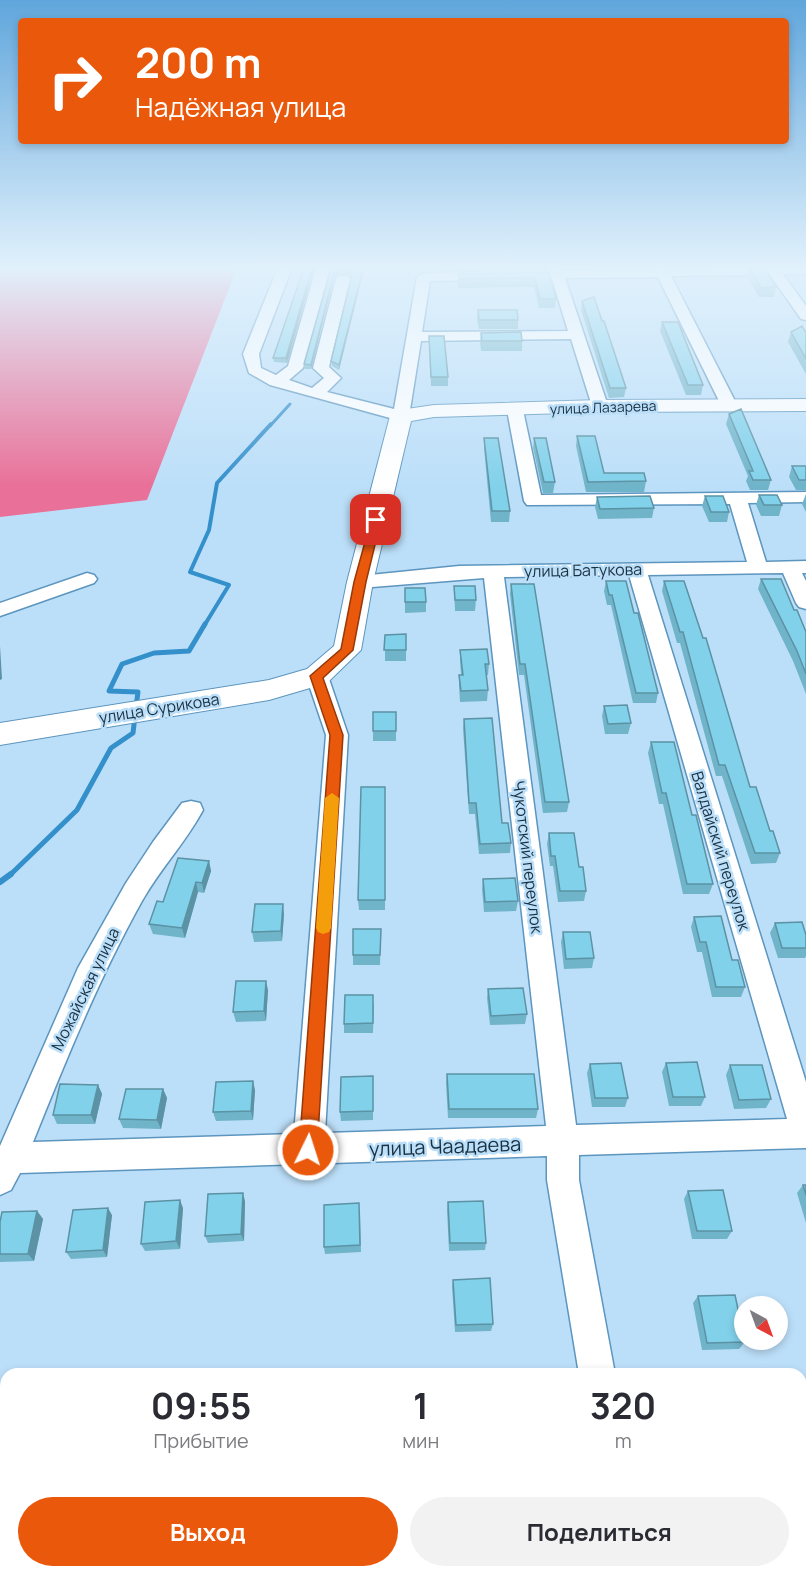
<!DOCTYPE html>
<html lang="ru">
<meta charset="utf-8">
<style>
body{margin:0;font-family:Manrope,sans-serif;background:#f2f2f3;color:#2b2b33;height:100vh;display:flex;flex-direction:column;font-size:22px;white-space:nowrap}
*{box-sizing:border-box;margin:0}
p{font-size:20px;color:#7c7c81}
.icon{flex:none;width:33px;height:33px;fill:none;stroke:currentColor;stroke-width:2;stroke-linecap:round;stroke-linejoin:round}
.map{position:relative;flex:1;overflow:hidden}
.drawer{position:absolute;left:0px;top:1368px;width:807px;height:210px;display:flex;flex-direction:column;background:#fff;border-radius:18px 18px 0 0;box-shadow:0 3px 9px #0003}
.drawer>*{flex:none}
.guide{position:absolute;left:18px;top:18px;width:771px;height:126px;border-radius:6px;box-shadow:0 3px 9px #0003;background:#ea580c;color:#fff;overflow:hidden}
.needle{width:39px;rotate:139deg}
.controls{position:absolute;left:734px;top:1296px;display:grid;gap:12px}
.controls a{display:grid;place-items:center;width:54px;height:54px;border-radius:50%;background:#fff;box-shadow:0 3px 9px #0003;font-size:30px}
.pin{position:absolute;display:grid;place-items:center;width:51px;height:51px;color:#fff;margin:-26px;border-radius:12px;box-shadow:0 3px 9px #0006}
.me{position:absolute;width:66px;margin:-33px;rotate:4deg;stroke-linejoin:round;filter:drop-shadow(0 0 4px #0008)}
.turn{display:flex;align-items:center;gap:21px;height:126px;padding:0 18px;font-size:27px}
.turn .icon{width:78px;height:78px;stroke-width:2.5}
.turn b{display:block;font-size:42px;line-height:51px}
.eta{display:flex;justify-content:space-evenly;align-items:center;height:102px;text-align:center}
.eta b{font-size:36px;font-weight:700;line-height:42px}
.button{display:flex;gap:12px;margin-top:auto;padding:12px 18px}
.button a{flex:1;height:69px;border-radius:36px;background:#ea580c;color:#fff;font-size:24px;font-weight:700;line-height:69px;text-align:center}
.button a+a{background:#f2f2f3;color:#2b2b33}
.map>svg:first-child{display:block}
.forest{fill:#e97098}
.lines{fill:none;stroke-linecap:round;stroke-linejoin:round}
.stream-far3{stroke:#3490cb;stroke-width:3}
.stream-far2{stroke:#3490cb;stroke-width:4}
.stream-far1{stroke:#3490cb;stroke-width:5}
.stream{stroke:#3490cb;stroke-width:6}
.minor-casing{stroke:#5c95be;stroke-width:3}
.major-casing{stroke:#5c95be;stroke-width:2}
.minor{fill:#fff;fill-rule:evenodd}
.major{fill:#fff;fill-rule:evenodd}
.wall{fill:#70b4ca}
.shaded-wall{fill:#5b92a4}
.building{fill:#82d1eb;stroke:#5b92a4;stroke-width:1.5}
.route{fill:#ea580c;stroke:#983908;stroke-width:1.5}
.slow{fill:#f59e0b}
.labels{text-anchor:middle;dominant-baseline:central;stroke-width:5;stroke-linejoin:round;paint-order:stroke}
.far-street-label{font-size:14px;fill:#183041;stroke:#bcdff9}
.street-label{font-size:16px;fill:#183041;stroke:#bcdff9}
.near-street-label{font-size:20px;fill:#183041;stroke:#bcdff9}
</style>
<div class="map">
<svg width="806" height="1578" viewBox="0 0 806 1578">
<rect width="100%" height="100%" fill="#bcdff9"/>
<path class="forest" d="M0,265H238L147,500L0,517Z"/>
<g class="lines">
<path class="stream-far3" d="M270,426L290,404"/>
<path class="stream-far2" d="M204,626L229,585L190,572L209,530L217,483L271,424"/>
<path class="stream-far1" d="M136,707L138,692L109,691L122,664L154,653L189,651L205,624
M9,876L77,810L111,748L133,733L135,716"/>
<path class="stream" d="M0,882L11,874"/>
<g class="minor-casing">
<path id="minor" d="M279,265H293L259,354L261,368L276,375L288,366L317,265H331L303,368L289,380L312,388L324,378L313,368L336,279L338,276H348L350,279L329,367L341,378L327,392L394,409L417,277L424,273L549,271L547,265H561L562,270L654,269L652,265H666L667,269L806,266V274H783L806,306V320L801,319L770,275L671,276L737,405L729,410L721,405L658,277L565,278L608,406L606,409H594L592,406L571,339L421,341L409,416L401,421L270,385L249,373L243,354ZM552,279L568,331L422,332L430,281Z
M515,405L523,410L541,495L806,492V502L748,503L766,562L806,561V573H802L806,581V609L799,607L796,603L783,573L648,575L806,1082V1148L579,1155V1180L615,1374H579L547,1180V1156L20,1173L11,1190L0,1195V1146L78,968L126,883L153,842L182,803L191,801L200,803L203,810C186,842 160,869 142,901C99,978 66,1060 33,1142L294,1134L326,735L306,676L309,671L317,669L325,671L328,676L348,735L325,1133L546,1126L484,578L360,588L353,586L350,582L353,578L360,576L459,566L747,562L730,504L527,505L524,501L507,410ZM629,575L787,1119L576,1125L504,577Z
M87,573L94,575L97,579L94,583L0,616V603Z
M801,1445H806V1483H801Z
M0,1476H6V1514H0Z
M162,1572H202L200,1578H160Z
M608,1572H648L649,1578H609Z"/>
</g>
<g class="major-casing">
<path id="major" d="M806,399V411L600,412L434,417L411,421L373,582L361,650L327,683L269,700L0,745V723L269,680L307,669L334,646L347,582L390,416L393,411L434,405L600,400Z"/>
</g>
<use href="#minor" class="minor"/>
<use href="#major" class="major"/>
</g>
<path class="wall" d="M305,265H315L287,363L274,362L273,358Z
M332,265H365L339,370L332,366L331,361L351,278L348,274H338L334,278L311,369H305L304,364Z
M456,265H545V269L456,270Z
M630,265H648V267H631Z
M749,268L776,287L774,297H759L747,277Z
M549,272L556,299L555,308H539L534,287L458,288V274Z
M582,301L602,321L626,388L624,397L609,398L581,310Z
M478,310L518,320V329H479L477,319Z
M662,322L703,385L701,395H686L660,331Z
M791,332L806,333V374L788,342Z
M481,333L522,341V351H481L480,342Z
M429,336L448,377V386H431Z
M729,414L771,480L768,490H750L746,481L748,476L726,424Z
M577,436L604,473L646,481L644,492H586L576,446Z
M484,438L510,511L509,522H491L484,448Z
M534,438L555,482L553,493H543L533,448Z
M792,466H806V490H796L789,477Z
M806,494V512L802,504Z
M759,495L782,505L779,516H761L756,505Z
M705,496L729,512L727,522H709L702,506Z
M597,497L654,508L652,518L598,519L595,507Z
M761,579L794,610L806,632V694L793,661L758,589Z
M606,581L634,613L658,693L656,703H633L611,605H607L604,591Z
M664,581L750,787L780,853L776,863L751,864L722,776H716L680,643H677L662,591Z
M511,584L569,802L567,812L543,813L524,675H519L510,594Z
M454,586L476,600L475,611H455Z
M405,588L426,602V612L405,613Z
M406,634V661H385V635Z
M460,650L489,664L488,675H486L488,690L487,701L460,702L459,686V675H461L460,660Z
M604,706L631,723L628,734H605L602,716Z
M373,712H396V741H373Z
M464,719L502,823L511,843L510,853L479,854L475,814H469L463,729Z
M651,742L692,815L713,884L709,894H683L663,804H659L648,753Z
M385,787V910H359L358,900Z
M549,833L579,867L586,891L584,901L558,902L553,866H550L547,844Z
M209,861L211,871L204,893L198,892L185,938L153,934L149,924L163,902Z
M483,879L518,901L516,911L484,912L482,889Z
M284,914L282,941L254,942L252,932Z
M694,917L745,987L741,997H712L702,952H697L691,927Z
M775,923L806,935V956L805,958H778L770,933Z
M381,929L380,965H353V955Z
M563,932L594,958L592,968L564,969L561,942Z
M488,989L527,1014L525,1024L490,1025L487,998Z
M268,990L266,1021L236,1022L233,1012Z
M374,1004L373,1033H344V1024Z
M666,1063L705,1097L701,1106H669L662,1072Z
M590,1064L628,1098L625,1107H592L587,1073Z
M730,1065L771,1099L766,1108L734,1109L726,1075Z
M447,1074L538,1109L536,1118H448L446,1083Z
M373,1076V1120L341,1121L340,1112Z
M98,1085L102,1094L95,1124H57L53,1115Z
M163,1089L167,1098L161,1129L123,1128L119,1119Z
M255,1090L253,1120L216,1121L213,1112Z
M803,1185H806V1223L797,1193Z
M688,1191L732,1231L727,1239H692L684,1199Z
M245,1201L244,1241L208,1243L205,1236Z
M448,1202L486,1243L485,1250L449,1251L447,1210Z
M183,1208L180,1249L145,1251L141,1244Z
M37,1211L43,1219L34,1261L0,1262V1222Z
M360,1211L361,1252L325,1254L324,1247Z
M112,1215L107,1257L71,1259L66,1252Z
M453,1280L493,1324L491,1331L455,1332L452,1287Z
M698,1296L745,1342L739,1349L702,1350L693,1303Z
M261,1572H306V1577L263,1578L261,1575Z
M747,1572H797V1573L790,1576L748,1577Z"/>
<path class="shaded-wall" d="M313,265H315L287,363L286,358Z
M364,265H365L339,370V365Z
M338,269V274L334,278L311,369V365L334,273Z
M0,646L2,679L0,680Z
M209,861L211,871L204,893L202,883Z
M196,882L198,892L185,938L182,928Z
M283,904L284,914L282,941L281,931Z
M266,981L268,990L266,1021L264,1011Z
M253,1081L255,1090L253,1120L251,1111Z
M98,1085L102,1094L95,1124L91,1115Z
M163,1089L167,1098L161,1129L157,1120Z
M243,1193L245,1201L244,1241L241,1234Z
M180,1200L183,1208L180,1249L176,1241Z
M108,1208L112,1215L107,1257L103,1250Z
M37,1211L43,1219L34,1261L28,1254Z"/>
<path class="building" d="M305,265H313L286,358H273Z
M332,265H364L339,365L331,361L352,275L348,269H338L334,273L311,365L304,364Z
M749,268H765L776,287L761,288Z
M549,272L556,299H540L535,278L459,279L458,274Z
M594,297L602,321H604L626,388H610L582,301Z
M478,310H517L518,320H479Z
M662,322H678L703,385H688Z
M802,326L806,333V359L791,332Z
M521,332L522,341H482L481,333Z
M429,336H444L448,377H431Z
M741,409L771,480H753L749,471H753L729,414Z
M577,436H595L604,473H644L646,481L588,482Z
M484,438H498L510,511H492Z
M534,438H546L555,482H544Z
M792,466H806V480H799Z
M759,495H777L782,505H764Z
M650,496L654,508L600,509L597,497Z
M705,496H723L729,512H711Z
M761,579H781L794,610H797L806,632V674L797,651Z
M606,581H626L634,613H638L658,693H636L612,595H609Z
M664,581H684L703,638H706L750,787H756L770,831H773L780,853H755L725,765H719L683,632H680Z
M511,584H534L569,802H545L525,664H520Z
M454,586H475L476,600H455Z
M405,588H425L426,602H405Z
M406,634V650H384L385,635Z
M487,649L489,664H485L488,690L461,691L459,675H463L460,650Z
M627,705L631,723L608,724L604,706Z
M373,712H396V731H373Z
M492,718L502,823H508L511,843L480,844L476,803H469L464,719Z
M651,742H674L692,815H696L713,884H687L666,793H662Z
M361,787H385V900H358Z
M549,833H574L579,867H583L586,891H560L555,856H551Z
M178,858L209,861L202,883L196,882L182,928L149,924L157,901L163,902Z
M515,878L518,901L485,902L483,879Z
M255,904H283L281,931L252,932Z
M721,916L732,960H738L745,987H716L706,942H700L694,917Z
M802,922L806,935V948H782L775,923Z
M353,929H381L380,955H353Z
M563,932H590L594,958L566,959Z
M236,981H266L264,1011L233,1012Z
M523,988L527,1014L491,1016L488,989Z
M345,995H373V1023L344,1024Z
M697,1062L705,1097H673L666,1063Z
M621,1063L628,1098H595L590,1064Z
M730,1065H762L771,1099L739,1100Z
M447,1074H534L538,1109H449Z
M373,1076V1111L340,1112L341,1077Z
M253,1081L251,1111L213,1112L216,1082Z
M60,1084L98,1085L91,1115H53Z
M126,1089H163L157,1120L119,1119Z
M803,1185H806V1195Z
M723,1190L732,1231H697L688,1191Z
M243,1193L241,1234L205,1236L208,1194Z
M180,1200L176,1241L141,1244L145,1202Z
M483,1201L486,1243H450L448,1202Z
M359,1203L360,1245L324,1247V1205Z
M108,1208L103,1250L66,1252L73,1210Z
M37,1211L28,1254H0V1222L2,1212Z
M490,1278L493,1324L456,1325L453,1280Z
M735,1295L745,1342L707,1343L698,1296Z
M750,1373V1374H712Z
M261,1572H304V1574L261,1575Z
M370,1572H413V1578H370Z
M465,1572H509V1578H466Z
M754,1572H797V1573L754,1574Z"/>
<linearGradient id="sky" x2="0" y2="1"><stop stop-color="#60a6dc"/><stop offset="0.55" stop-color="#e1f1fc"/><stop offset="1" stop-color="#e1f1fc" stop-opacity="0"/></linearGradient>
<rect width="806" height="486" fill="url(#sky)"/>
<path class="route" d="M376,517L381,520L366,582L353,650L323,678L343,735L317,1150L314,1156L308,1158L301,1156L299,1150L330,735L310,676L341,649L354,582L371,520Z"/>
<path class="slow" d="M332,793L339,798L331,928L329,932L323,934L318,932L316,928L325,798Z"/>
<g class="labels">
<g class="far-street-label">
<text transform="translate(603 407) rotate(-2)">улица Лазарева</text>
</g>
<g class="street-label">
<text transform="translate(583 570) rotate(-1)">улица Батукова</text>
<text transform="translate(159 708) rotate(-9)">улица Сурикова</text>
<text transform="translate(721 851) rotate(73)">Валдайский переулок</text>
<text transform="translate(528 857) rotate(83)">Чукотский переулок</text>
<text transform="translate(85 989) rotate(-64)">Можайская улица</text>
</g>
<g class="near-street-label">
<text transform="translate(445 1146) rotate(-2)">улица Чаадаева</text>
</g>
</g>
</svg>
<div class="controls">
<a><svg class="needle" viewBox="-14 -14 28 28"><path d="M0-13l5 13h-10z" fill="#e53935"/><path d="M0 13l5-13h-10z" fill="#7c7c81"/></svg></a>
</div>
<div class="pin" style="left:376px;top:520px;background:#d93025"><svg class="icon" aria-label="arrive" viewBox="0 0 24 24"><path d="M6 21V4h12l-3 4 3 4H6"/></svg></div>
<svg class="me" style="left:308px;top:1150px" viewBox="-20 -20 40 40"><circle r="17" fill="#ea580c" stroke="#fff" stroke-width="3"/><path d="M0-11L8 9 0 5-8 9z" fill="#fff"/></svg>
<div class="guide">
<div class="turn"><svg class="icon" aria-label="right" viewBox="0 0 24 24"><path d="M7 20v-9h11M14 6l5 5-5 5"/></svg><div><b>200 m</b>Надёжная улица</div></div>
</div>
<section class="drawer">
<div class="eta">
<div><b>09:55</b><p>Прибытие</p></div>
<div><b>1</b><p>мин</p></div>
<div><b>320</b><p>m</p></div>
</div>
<div class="button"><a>Выход</a><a>Поделиться</a></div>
</section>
</div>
